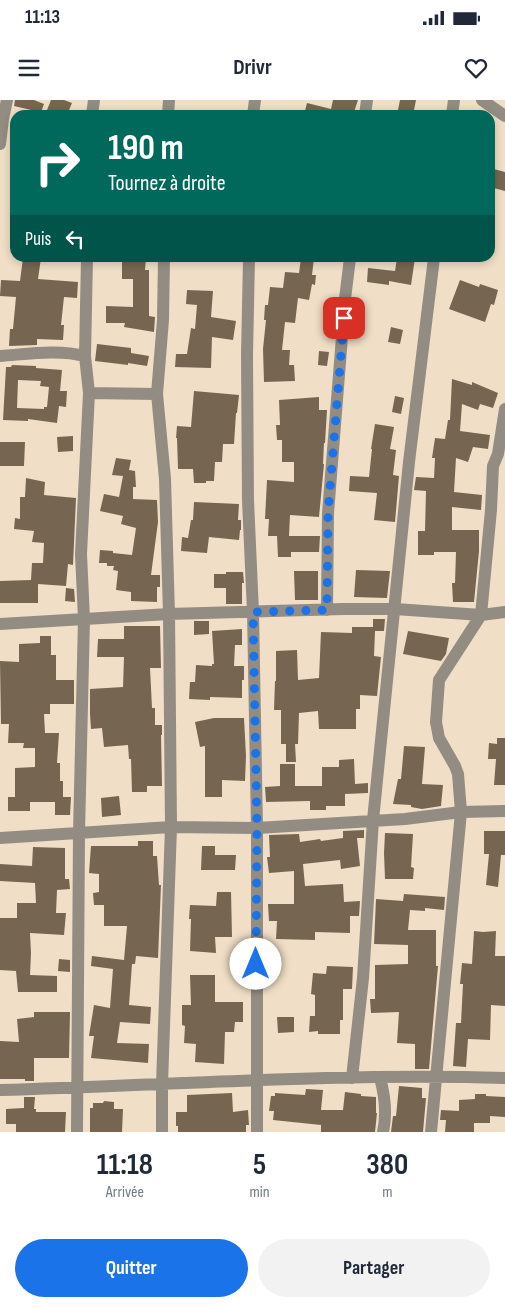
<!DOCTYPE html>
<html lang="fr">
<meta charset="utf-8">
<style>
body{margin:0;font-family:"Sofia Sans Condensed",sans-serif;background:#f2f2f3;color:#1f2937;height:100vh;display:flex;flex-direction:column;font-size:19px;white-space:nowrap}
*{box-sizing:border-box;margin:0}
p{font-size:16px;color:#747a83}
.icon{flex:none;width:28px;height:28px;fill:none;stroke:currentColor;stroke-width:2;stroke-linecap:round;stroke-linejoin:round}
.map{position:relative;height:1032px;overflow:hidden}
.panel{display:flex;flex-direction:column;background:#fff;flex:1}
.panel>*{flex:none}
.guide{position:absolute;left:10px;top:10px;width:485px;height:152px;border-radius:15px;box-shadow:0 2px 8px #0003;background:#00695c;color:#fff;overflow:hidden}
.pin{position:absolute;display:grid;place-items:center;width:42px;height:42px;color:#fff;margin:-21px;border-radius:10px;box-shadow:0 2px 8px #0006}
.me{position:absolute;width:55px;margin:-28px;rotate:0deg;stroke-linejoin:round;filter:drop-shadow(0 0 4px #0008)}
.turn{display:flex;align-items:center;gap:18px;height:105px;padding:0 15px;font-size:22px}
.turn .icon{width:65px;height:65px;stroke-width:2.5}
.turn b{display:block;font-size:35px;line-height:42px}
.then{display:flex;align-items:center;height:48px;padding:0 15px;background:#0003;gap:10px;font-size:19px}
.eta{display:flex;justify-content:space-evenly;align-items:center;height:85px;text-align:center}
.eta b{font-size:30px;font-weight:700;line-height:35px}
.action{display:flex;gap:10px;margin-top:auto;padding:10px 15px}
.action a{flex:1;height:58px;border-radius:30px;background:#1a73e8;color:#fff;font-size:20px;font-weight:700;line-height:58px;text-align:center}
.action a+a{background:#f2f2f3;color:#1f2937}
.status{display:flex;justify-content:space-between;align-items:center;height:35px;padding:0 25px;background:#fff;direction:ltr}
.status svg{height:14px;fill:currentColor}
header{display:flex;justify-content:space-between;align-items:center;height:65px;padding:0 15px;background:#fff;font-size:22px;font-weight:700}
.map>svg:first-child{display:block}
.building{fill:#766651;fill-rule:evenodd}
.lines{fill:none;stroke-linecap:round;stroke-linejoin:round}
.minor{stroke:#938c82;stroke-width:12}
.route{stroke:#1a73e8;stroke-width:9;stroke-dasharray:0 16.2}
</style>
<div class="status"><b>11:13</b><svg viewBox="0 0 49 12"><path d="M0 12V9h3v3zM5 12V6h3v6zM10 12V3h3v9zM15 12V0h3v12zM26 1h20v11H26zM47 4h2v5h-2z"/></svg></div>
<header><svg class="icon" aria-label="menu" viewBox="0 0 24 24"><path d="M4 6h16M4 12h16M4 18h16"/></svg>Drivr<svg class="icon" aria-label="heart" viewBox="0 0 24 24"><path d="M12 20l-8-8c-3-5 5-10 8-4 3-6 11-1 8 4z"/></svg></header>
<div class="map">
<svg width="505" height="1032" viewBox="0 0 505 1032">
<rect width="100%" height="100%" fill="#f0dec6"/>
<path class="building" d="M15,0H34L44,4L40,15H29L31,10L14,6Z
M51,0H64L72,3L67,15H59L47,10Z
M333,0H358L353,15H304L307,3L331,9Z
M400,0H416L413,15H397Z
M490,68L505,72V91L490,87Z
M23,158H41L38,179L78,182L77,198L64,197L61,225H64L63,240L37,239V245L9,246L10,229H13L16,197L0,196L1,180L20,181Z
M122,158H146L145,170H149V216L155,217L154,232L124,227L125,223H106V206L133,207V179H122Z
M301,158H314L312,175H316L315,185L312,184L309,200L298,198L295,223L285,222L282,250H290L289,265H294L295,281L264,282L263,249L266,220H264L265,205H268L270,187L283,188L285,172L299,173Z
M397,158H415L411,185L389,181V185L367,182L368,168L395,171Z
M460,180L479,187L480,184L498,190L494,205L491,204L485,222L449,209Z
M187,190L213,191L211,217L236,221L233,240L212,237L211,268L175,267L176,254H187L191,228L195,229L197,205L186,204Z
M391,227L403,230L400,244L388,242Z
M97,244L131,248V253L149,256L147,266L128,263V265L95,261Z
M319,251L329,252L327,266L318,265Z
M12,265L36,266V268L62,270L60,291H67L66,307L59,306L57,323L28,319V321L3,320L6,267H11ZM18,280L41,281L40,286L49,287L47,307H44V309L17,308Z
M452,279L472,285V282L498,293L493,308L480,304L478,310L462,304L460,331L490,335L488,349L473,347L468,362L456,358L454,392L482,395L481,410L452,407V430H479V451L474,502H453L452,483H455L456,452H434V455H418V431H425L426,391L414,390L416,377L434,378L435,358H432L435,338L445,339L448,320H450Z
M194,291L239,295L237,313H236L234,344H223L222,362H215L214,381H206V383H194L193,369H178L177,338H176L177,326L191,327Z
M395,296L404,298L401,314L392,312Z
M319,297V310H327L325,343H324L323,364H324L319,417L290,415L289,436H320L319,452H291V457H278L277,436H268L269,419H265L267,380L294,382V362H282V340H277L276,325H280L279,300Z
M375,324L394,327L390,349L396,350L393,375L399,376L395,422L374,420L377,393L349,391L350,376L369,377L372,349H371Z
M73,336V351L58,352L57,337Z
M0,342H25L24,366H0Z
M116,358L131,360L129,370L135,371L136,387H133V399L157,400L158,422L151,475H160V487H157V502L131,501V492L116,490L118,471L113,470L114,466H107V463H99L100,450L113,451V453L132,455L136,428L121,424L123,416L100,411L104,394L119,397L123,376L112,375Z
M26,378L45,382L44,395L76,398L73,465L68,464L66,486L38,484V503H0V481L31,480L32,463H43L44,443L32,442L34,431L14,429L15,418L20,419V397H25Z
M194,402L239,404L238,420H241V430H240L239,440L209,437L207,453L181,451L182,437L188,438L191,420H193Z
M356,470L390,471L387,498L354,497Z
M294,471H318V500H295Z
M226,472H243L244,483H242V504H226V488H214V474H226Z
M66,488L74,489L75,502L65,501Z
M373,519H385L384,531H375L374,556L381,557L377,596L360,595V609H356V629H319L318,611L299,613L298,644H295L296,662H286V644H281V610H274L275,581H276V551L297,550L298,580L319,578L321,532L352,533V527H373Z
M194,521H209V534L194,535Z
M124,526H160L161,568H150L152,608H155V625H162V635H161L162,686H147V692H132L131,659H129L128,645L104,647L102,628L91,629L90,614V589L123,587L124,557H97L98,539H124Z
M242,529V545H235L234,566H244V580H242V598L210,597V600L189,599L190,582H195L196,565L212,566V564H214L212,531Z
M408,531L449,538L446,554L441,561L403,554Z
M40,536H51V555H56V580H74V604H50V614H44L45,633H59L57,663H60V681H63V697H71L70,715H55V702H30V711H8V697H15V668L35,667V648H23L24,643H8L9,624H1L0,561L19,562V544L40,543Z
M214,618H244L246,656L245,681L222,680V697H205V646L200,647L195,622Z
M497,638H505V685H494L496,659H488L489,643L497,644Z
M404,646L425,647L422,684L443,685L441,706L422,709L411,707V705L393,704L398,679H401Z
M354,659L355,684L368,683V693L345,694V706H326V710H310V701L266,702L265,687L280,686V664H295V686H322V667H339V660Z
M119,696L121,715L102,717L101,698Z
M364,730V738H357L360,766L341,769L340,760L303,764L305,786L343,784L344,802L360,801L359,816H350V833L315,832V840L276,839L277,821H269L268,804H294V771L269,773L267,757H270L269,735L299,734L300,742L320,739L321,741L343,738V731Z
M484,731H505V755H501L498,787L486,785L489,754H484Z
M385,733L413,734L411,767L414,768L413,779H385L384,753Z
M138,741H153V756H157L159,785H161L158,858L136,856L135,864H132L129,905L151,907L150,924L120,922L117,943L149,944L148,963L91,958L94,936H89L94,905L110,908L113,869L91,866L92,856L124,860L127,826H104V805H94L93,793L99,792V774L89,773L91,746H138Z
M202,746H215V755H236L235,770H201Z
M33,747L65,748V779H69L70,789L57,790L56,813H66L64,835L30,833L31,853L30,875L57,876V892H18L16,871L0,870V818H17V803H36L35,783L0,781V764L32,766Z
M217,792H231L232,837H215L216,853L190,851L191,819H189L190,805L216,806Z
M404,794L445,797L444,810L425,808V811L410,810L408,830H436V866H438L429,969H415V944L397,943L399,912L371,913L370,899H375V865L408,864V845L374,844L376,799L403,801Z
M474,831L483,832L496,831L495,856H505V906L491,905L490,940L468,939L466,967L453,966L456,923H461L463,884H460L462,863L472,864Z
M59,859L70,860V872L58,871Z
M327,866L353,867L352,889H343V920H340V934H318V931L309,932L310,916H315V895L311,894L313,873L326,874Z
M190,875H215V902H243V922H235L234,932H225L224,964L195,962L196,944L184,943L185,926L182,925V905H191Z
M34,912H70L69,958H34V981H25V979H0V941L19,942L17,919L34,917Z
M277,917H294V932L278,933Z
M399,986L422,988V998H426L423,1032H391L393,1016H396Z
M306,989L323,990L321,1010H343L345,992L361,994V996L376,997V1013H377L375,1032H321V1025L273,1020L274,1011H269L271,996H275V993L305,995Z
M232,993L233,1012L248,1010L249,1025H246V1032H178V1026H176V1012H187V995Z
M475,994H486V996L505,997V1017L490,1016V1023H474V1032H445L446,1020H440L441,1010L459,1011V1000L475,999Z
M24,997H35L34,1009H36V1012H66L65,1032H16V1024H6V1009L24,1008Z
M104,1001L114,1002V1009H123L122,1032H90V1008H93V1003H103Z"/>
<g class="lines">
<path class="minor" d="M482,0L505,16
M92,15L94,0
M168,15L169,0
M253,15L255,0
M365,15L367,0
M452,15L454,0
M0,44L3,19L7,0
M249,158L247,255L248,400L253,512L257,728V1032
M0,256C28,254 58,249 85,256
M89,293L157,294
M327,510L328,413L345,199L350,158
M0,524L169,514L344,509H395L481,515L505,512
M0,738L171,727L257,728L405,719L461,712L505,711
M352,978L363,878L373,720L409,362L434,158
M380,978C385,996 387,1014 383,1032
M0,990C168,985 337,973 505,978
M77,1032L79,733L84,519L81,454L89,293L85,256L87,158
M162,1032V984L171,727L169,514L165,379L157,294L163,220L164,158
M431,1032L461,712L458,674L455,666L439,638L436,622L439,580L481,515L491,410L493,366L498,354L505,309"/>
</g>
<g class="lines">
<path class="route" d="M256,864L257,728L253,512L327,510L328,413L344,218"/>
</g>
</svg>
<div class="pin" style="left:344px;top:218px;background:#d93025"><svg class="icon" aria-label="arrive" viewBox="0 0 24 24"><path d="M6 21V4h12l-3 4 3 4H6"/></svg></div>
<svg class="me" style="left:256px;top:864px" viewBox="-20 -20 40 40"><circle r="19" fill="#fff"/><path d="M0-13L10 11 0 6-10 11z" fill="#1a73e8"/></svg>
<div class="guide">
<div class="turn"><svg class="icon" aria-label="right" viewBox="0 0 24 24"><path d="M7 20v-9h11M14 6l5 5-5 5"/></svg><div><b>190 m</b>Tournez à droite</div></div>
<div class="then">Puis<svg class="icon" aria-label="left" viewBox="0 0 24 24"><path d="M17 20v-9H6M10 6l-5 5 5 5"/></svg></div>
</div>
</div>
<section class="panel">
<div class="eta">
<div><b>11:18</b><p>Arrivée</p></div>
<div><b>5</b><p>min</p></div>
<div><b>380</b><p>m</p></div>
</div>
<div class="action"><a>Quitter</a><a>Partager</a></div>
</section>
